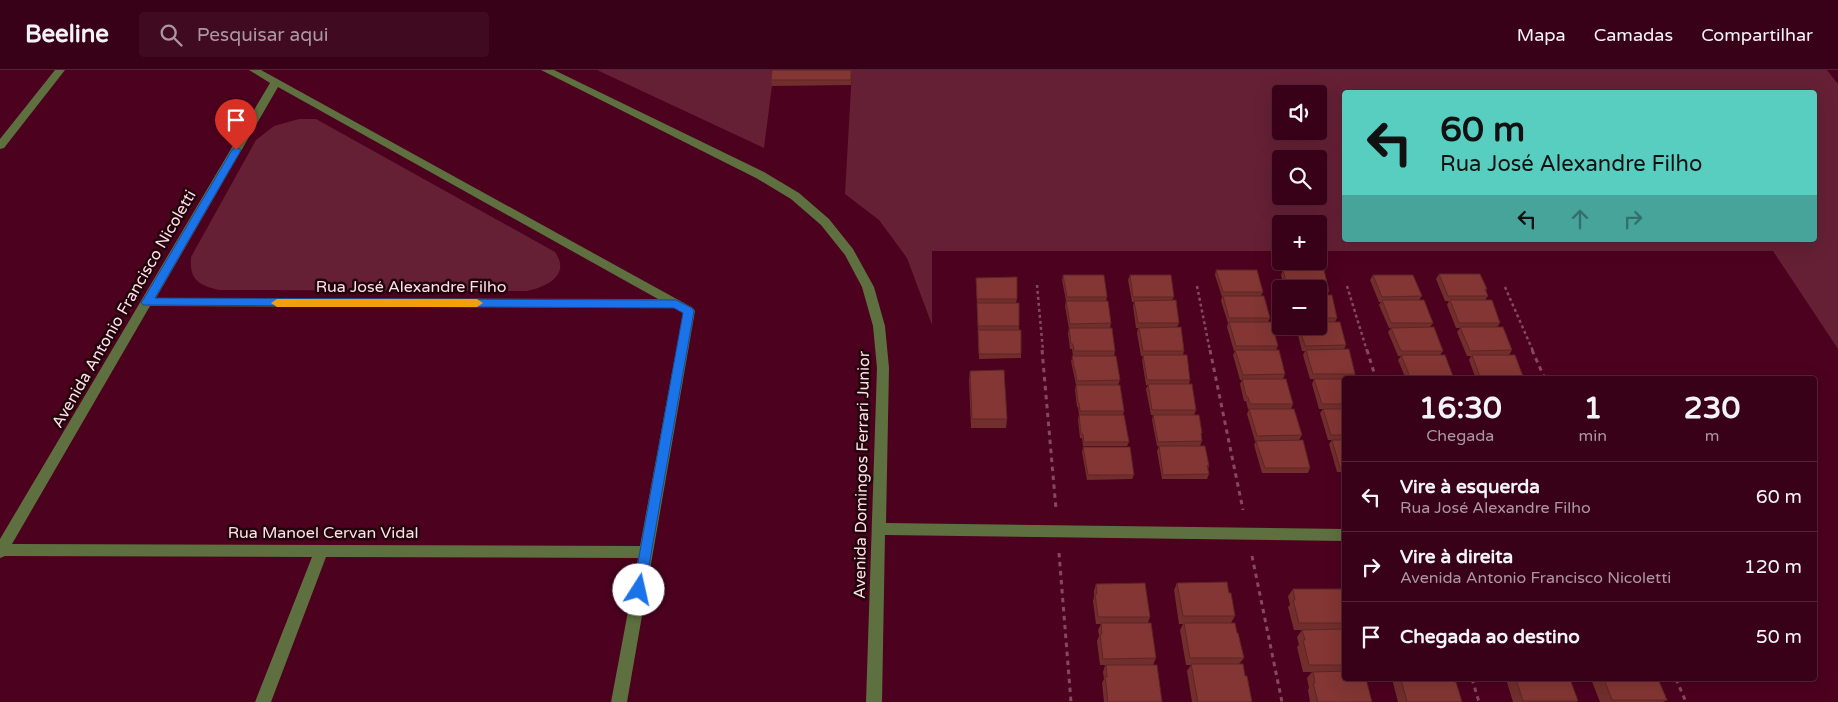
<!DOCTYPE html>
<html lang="pt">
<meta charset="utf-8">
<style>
body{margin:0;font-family:"Varela Round",sans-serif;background:#400b20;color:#f1f3f6;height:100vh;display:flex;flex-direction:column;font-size:19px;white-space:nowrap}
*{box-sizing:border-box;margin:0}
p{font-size:16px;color:#ab97a1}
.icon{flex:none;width:28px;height:28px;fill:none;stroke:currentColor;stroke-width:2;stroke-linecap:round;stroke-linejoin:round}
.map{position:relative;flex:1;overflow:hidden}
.drawer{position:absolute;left:1342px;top:306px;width:475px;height:305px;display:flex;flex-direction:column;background:#390117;border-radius:5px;box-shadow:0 5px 20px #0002,0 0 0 1px #532336}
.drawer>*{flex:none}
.top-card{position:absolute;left:1342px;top:20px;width:475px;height:152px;border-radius:5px;box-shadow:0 5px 20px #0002,0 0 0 1px #532336;background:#58cec1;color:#111;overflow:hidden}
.controls{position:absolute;left:1272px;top:15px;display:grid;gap:10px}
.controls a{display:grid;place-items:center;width:55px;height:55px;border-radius:5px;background:#390117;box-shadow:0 5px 20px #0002,0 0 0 1px #532336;font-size:25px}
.pin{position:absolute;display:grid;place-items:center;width:42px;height:42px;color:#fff;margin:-51px -21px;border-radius:50% 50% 50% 0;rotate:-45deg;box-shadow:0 0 5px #0007}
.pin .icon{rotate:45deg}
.me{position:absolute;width:55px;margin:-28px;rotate:10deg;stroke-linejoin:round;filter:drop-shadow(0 0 4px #0008)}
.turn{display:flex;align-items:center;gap:18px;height:105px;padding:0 15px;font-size:22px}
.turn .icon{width:65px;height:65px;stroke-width:2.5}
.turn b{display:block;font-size:35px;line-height:42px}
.lanes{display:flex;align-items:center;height:48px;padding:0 15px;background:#0003;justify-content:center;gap:25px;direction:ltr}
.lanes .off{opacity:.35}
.eta{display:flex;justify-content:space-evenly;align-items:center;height:85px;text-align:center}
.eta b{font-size:30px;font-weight:700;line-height:35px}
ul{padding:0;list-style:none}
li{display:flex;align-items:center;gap:15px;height:70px;padding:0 15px;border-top:1px solid #532336}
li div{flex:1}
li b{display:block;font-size:19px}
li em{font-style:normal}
header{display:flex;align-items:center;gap:30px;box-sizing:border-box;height:70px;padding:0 25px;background:#390117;border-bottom:1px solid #532336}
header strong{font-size:24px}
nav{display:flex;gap:28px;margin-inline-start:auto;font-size:18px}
.search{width:350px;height:45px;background:#400b20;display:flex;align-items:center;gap:12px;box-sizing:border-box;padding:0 18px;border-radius:5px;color:#ab97a1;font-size:19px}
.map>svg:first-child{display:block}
.green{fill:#652035;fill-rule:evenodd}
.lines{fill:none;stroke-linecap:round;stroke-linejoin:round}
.path-far1{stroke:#85495f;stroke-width:2.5;stroke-dasharray:3 3;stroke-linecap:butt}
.path{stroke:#85495f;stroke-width:3;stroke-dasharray:4.5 4.5;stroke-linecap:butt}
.minor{fill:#5e703f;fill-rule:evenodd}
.wall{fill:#712e2c}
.building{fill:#833633;stroke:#5c2624}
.route{fill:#1a73e8;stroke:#114b97}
.slow{fill:#f59e0b}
.labels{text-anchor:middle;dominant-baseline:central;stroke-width:5;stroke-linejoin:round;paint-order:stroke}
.street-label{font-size:16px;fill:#fce0e5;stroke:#21040c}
</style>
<header>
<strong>Beeline</strong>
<div class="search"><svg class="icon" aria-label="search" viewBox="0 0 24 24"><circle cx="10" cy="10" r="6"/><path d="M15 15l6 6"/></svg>Pesquisar aqui</div>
<nav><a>Mapa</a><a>Camadas</a><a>Compartilhar</a></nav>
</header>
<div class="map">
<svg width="1838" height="632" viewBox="0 0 1838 632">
<rect width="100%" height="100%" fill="#4c011f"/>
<path class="green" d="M597,0H774L764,78Z
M852,0H1827L1838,14V279L1773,181H1319V154H1281V181H932V255L907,188L879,150L845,124ZM1345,22H1815V170H1345ZM1281,24H1319V61H1281ZM1281,89H1319V126H1281Z
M299,49H316L555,182C571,205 547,217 527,221L219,220C199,215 189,210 191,187L256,70L274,56Z"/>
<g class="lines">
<path class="path-far1" d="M1037,215L1043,281
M1197,216L1210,281
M1347,216L1367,281
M1505,217L1533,281"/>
<path class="path" d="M1042,280L1056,439
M1210,280L1243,440
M1367,280L1376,309
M1532,280L1545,309
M1059,483L1071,632
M1252,486L1282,632
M1472,609L1479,632
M1676,609L1686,632"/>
<path class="minor" d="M55,0H65L4,78L0,79V69Z
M249,0H261L693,238L695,241L627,632H611L638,488L326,487L271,632H255L312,487L5,486L0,488V469L270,13ZM278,17L658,229L156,228ZM150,236L674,238L683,243L640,476L12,474Z
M541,0H554L764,102L799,123L829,149L853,179L874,217L885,256L889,298L886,453L1345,459V471L885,465L882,632H866L877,298L873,256L862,217L845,185L821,155L791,129L756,108Z"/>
</g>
<path class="wall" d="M772,0H852L851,15L772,16L771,10Z
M1216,200L1263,222L1261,226L1270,248L1268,252L1278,276L1276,280L1285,304L1283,309L1293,334L1291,339L1302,365L1299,370L1255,371L1247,344L1249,339H1248L1246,331H1244L1240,314L1242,310H1240L1233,285L1235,281H1234L1227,257L1228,253L1221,231L1222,227L1215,205Z
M1283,200L1329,221L1327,225L1337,248L1335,252L1346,275L1344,279L1355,304L1353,309H1345V402H1337L1329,374L1332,370H1328L1320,343L1323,339H1326H1319L1312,314L1314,309H1310L1303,285L1305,281H1302L1296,257V256H1319V219H1285L1281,205Z
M1439,204L1487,219L1486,221L1488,226L1485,230L1500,253L1497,257L1512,280L1509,285L1524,309H1476L1469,290L1471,286H1467L1457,262L1460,258H1456L1447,235L1449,231H1445L1436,209Z
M1063,205L1107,227L1106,231L1111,253L1110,258L1115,281L1114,286L1120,310L1118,315L1124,341L1123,345L1129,372L1127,376H1083L1082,368H1080L1078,350L1079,345L1078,337H1077L1075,320L1076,315L1071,291L1073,286L1072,279H1070L1068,263L1069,259L1065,236L1066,231L1062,210Z
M1130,205L1174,227L1172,230L1179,253L1177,257L1184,281L1183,285L1190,310L1189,314L1196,340L1194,345L1202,363L1201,366L1202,371L1200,376L1209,396L1208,399L1209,404L1207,409H1162L1157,381L1159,376H1157L1152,350L1153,345H1160H1151L1146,319L1148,315H1146L1142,290L1143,286H1141L1137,263L1138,258H1136L1133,236L1134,232H1132L1128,210Z
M1373,205L1422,226L1419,230L1433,253L1430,257L1443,281L1440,285L1454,309H1406L1398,290L1401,286H1398L1388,262L1391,258H1389L1379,235L1381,232H1379L1370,210Z
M976,208L1017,229L1016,233L1019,256V260L1021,284V288L979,289Z
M970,301L1007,349L1006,358H971L969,310Z
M1256,371L1310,398L1308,403H1262L1254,375Z
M1083,377L1134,405L1132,409L1087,410L1082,382Z
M1177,513L1229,523L1235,546L1231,553L1237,563L1244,588L1239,594L1245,606L1252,632H1192L1187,601L1191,595H1186L1180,560L1183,554H1179L1174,520Z
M1096,514L1150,547L1148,553L1156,588L1153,595L1162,632H1104L1102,613L1104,609L1103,602L1105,595H1100L1097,571L1099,566L1098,560L1101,554H1096L1093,531L1094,527V521Z
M1293,519L1345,528V609L1372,632H1310L1308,620L1309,618L1307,608L1312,602H1303L1297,577L1299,575L1297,567L1302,560H1294L1288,537L1290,535L1288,526Z
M1392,609H1452L1462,632H1398Z
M1506,609H1570L1578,631L1576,632H1513Z
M1591,609H1658L1667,630L1663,632H1600Z"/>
<path class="building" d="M772,0H851V10H771Z
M1216,200H1257L1263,222H1223Z
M1283,200H1324L1329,221H1319V219H1288Z
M1439,204H1480L1487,219H1485L1488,226H1448Z
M1063,205H1104L1107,227H1067Z
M1130,205H1171L1174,227H1133Z
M1373,205H1413L1422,226L1382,227Z
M1017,207V229H977L976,208Z
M1319,225H1332L1337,248H1319Z
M1223,226H1264L1270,248H1229Z
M1176,230L1179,253H1138L1134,231Z
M1382,230H1424L1433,253H1391Z
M1450,230H1492L1500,253H1459Z
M1066,231H1108L1111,253L1070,254Z
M977,233H1019V256H978Z
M1229,252H1271L1278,276H1236Z
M1319,252H1340L1346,275L1305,276L1299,256H1319Z
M1181,257L1184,281H1143L1139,258Z
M1434,257L1443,281H1401L1391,258Z
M1460,257H1503L1512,280L1470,281Z
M1069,258H1112L1115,281H1074L1073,274H1071Z
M978,260H1021V284H979Z
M1349,279L1355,304H1313L1306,280Z
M1235,280H1279L1285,304L1243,305Z
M1143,285H1187L1190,310H1147Z
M1401,285H1445L1454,309H1411Z
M1472,285H1515L1524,309H1481Z
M1072,286H1116L1120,310L1077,311Z
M1004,300L1007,349H972L970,301Z
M1242,309H1286L1293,334H1250L1248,327L1246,326Z
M1314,309H1359H1345V334H1322Z
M1148,314H1192L1196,340H1152Z
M1076,315H1120L1124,341H1080L1079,333L1078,332Z
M1249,339H1294L1302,365L1257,366Z
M1323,339H1345V365H1331Z
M1079,345H1124L1129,372H1084L1083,364H1081Z
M1153,345H1199L1202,363H1201L1202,371L1158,372Z
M1303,370L1310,398H1265L1256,371Z
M1332,370H1345V398H1340Z
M1159,376H1205L1209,396L1207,395L1209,404L1163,405Z
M1083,377H1130L1134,405H1088Z
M1227,512L1229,523H1231L1235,546H1183L1177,513Z
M1145,513L1150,547H1098L1095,524H1097L1096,514Z
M1293,519H1343L1345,528V553H1299L1293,530H1295Z
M1101,553H1151L1156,588L1103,589L1100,564H1102Z
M1184,553H1235L1237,563H1238L1244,588H1190Z
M1345,559V595H1309L1303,570H1305L1302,560Z
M1191,594H1243L1245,606H1247L1252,632H1198Z
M1106,595H1157L1162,632H1108L1105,606L1107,607Z
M1345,601V609H1366L1372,632H1318L1313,613H1315L1313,602Z
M1401,609H1452L1454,612H1456L1462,632H1407Z
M1516,609H1570L1578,631H1523Z
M1604,609H1658L1667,630H1612Z"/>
<path class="route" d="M236,77L241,80L155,228L676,230L692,238L694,241L644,524L639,526L635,524L633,520L683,243L674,238L143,235L141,232L143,230L232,80Z"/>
<path class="slow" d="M277,229H477L483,233L477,237H277L271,233Z"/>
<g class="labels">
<g class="street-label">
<text x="411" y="217">Rua José Alexandre Filho</text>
<text transform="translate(124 239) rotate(-60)">Avenida Antonio Francisco Nicoletti</text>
<text transform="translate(862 405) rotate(-89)">Avenida Domingos Ferrari Junior</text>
<text x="323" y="463">Rua Manoel Cervan Vidal</text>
</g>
</g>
</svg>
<div class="controls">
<a><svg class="icon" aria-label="sound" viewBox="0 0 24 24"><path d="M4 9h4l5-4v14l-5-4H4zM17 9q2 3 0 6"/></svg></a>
<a><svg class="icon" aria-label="search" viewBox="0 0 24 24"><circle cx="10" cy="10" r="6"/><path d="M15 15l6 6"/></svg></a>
<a>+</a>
<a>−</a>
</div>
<div class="pin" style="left:236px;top:80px;background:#d93025"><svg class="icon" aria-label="arrive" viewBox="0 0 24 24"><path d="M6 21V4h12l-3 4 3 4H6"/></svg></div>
<svg class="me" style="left:639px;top:520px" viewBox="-20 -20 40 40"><circle r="19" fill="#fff"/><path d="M0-13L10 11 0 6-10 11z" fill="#1a73e8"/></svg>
<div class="top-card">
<div class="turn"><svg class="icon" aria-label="left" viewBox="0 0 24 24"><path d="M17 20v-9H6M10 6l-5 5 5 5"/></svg><div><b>60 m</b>Rua José Alexandre Filho</div></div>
<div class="lanes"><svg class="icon" aria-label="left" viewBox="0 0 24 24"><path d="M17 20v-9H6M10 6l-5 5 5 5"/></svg><svg class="icon off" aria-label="ahead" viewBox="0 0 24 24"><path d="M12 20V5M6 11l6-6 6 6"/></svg><svg class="icon off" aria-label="right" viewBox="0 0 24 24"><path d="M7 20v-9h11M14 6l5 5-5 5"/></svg></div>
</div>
<section class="drawer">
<div class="eta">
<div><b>16:30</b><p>Chegada</p></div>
<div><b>1</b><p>min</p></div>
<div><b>230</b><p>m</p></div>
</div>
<ul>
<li><svg class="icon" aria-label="left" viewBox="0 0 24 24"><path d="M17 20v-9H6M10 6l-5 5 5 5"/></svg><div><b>Vire à esquerda</b><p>Rua José Alexandre Filho</p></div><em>60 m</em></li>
<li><svg class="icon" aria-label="right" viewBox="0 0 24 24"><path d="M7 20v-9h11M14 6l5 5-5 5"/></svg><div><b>Vire à direita</b><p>Avenida Antonio Francisco Nicoletti</p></div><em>120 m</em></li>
<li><svg class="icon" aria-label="arrive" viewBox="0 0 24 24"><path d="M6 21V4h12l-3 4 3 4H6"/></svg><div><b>Chegada ao destino</b></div><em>50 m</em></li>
</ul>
</section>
</div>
